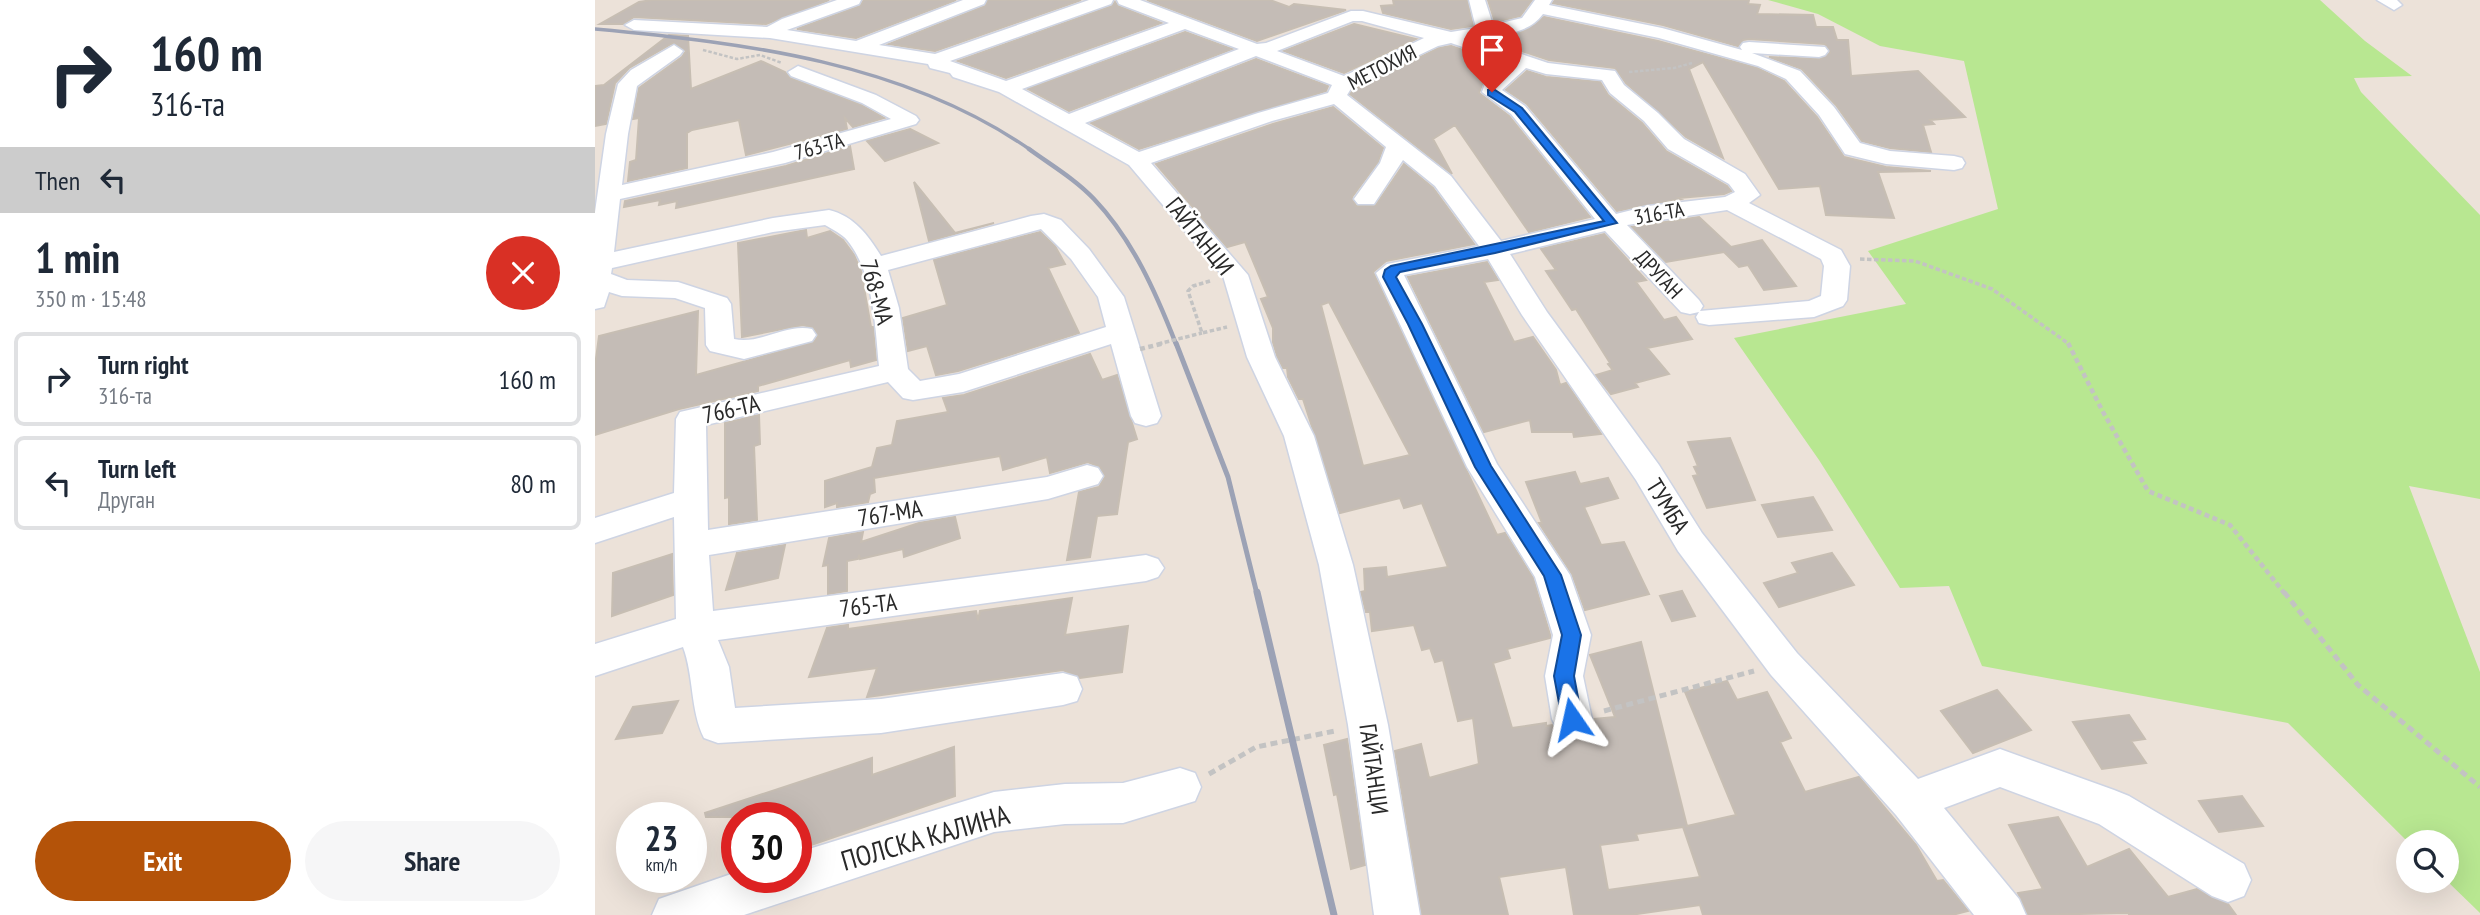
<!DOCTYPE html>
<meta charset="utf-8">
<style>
body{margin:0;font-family:"PT Sans Narrow",sans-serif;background:#f6f6f7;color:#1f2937;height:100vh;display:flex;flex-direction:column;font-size:26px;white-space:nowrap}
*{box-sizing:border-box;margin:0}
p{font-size:23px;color:#747a83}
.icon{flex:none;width:38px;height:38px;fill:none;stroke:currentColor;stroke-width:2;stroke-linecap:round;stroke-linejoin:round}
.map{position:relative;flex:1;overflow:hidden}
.drawer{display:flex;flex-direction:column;background:#fff;width:595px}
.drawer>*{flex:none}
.banner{background:#fff;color:#1f2937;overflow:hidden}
.fabs{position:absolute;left:1801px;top:830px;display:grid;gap:14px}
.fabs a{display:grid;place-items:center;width:63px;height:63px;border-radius:50%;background:#fff;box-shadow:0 7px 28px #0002;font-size:35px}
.speed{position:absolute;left:21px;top:802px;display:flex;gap:14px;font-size:35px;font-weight:700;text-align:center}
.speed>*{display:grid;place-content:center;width:91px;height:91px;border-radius:50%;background:#fff;box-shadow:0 7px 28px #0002;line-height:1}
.speed small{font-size:18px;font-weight:400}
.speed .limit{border:10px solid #d22;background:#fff;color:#111}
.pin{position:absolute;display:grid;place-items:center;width:60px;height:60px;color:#fff;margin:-72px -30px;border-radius:50% 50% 50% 0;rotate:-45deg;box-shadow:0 0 7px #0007}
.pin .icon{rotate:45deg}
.me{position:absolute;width:77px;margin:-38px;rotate:349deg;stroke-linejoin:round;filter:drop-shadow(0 0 5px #0008)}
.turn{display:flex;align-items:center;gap:24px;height:147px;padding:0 35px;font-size:32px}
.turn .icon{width:91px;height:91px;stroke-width:2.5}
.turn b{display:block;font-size:49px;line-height:60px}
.then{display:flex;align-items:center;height:66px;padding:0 35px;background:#0003;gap:14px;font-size:26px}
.round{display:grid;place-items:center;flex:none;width:74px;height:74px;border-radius:37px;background:#f6f6f7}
.summary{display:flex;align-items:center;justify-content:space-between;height:119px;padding:0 35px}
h1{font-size:42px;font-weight:700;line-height:52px}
.button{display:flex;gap:14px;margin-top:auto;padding:14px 35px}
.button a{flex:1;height:80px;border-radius:42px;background:#b45309;color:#fff;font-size:28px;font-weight:700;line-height:80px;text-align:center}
.button a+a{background:#f6f6f7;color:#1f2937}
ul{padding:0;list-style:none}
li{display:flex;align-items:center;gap:21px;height:94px;margin:0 14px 10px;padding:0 21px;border:4px solid #e0e1e3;border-radius:10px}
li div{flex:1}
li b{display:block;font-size:26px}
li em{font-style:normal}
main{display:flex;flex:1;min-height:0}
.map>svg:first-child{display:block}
.green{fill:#b8e791}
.building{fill:#c4bcb6;stroke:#c7beb3;stroke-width:2;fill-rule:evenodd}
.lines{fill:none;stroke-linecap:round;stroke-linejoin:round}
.minor-casing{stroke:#ced4e3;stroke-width:3}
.path-far3{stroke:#c3c3c3;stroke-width:2.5;stroke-dasharray:3.5 2;stroke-linecap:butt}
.path-far2{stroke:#c3c3c3;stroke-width:3.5;stroke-dasharray:4.5 2.5;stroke-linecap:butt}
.path-far1{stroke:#c3c3c3;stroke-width:4.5;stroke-dasharray:5 3.5;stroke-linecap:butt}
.path{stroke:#c3c3c3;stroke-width:5;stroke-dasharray:7 4.5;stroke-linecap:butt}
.minor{fill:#fff;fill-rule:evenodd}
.rail-far3{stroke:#9ca2b5;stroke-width:3.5}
.rail-far2{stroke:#9ca2b5;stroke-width:4.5}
.rail-far1{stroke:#9ca2b5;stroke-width:5}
.rail{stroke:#9ca2b5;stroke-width:7}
.path-bridge-far1{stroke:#c3c3c3;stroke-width:3.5;stroke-dasharray:4.5 2.5;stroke-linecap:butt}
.path-bridge{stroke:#c3c3c3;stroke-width:4.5;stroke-dasharray:5 3.5;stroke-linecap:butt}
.route{fill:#1a73e8;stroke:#114b97;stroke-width:2}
.labels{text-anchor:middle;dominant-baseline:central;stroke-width:5;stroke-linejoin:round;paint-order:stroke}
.far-street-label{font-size:21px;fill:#292929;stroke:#fff}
.street-label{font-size:24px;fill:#292929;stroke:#fff}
.near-street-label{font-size:28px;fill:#292929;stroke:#fff}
</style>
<main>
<section class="drawer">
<div class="banner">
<div class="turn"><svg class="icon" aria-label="right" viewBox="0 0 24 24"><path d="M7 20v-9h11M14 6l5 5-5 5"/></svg><div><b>160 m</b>316-та</div></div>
<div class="then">Then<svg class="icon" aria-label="left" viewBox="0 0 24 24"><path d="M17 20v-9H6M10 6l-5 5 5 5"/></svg></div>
</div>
<div class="summary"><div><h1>1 min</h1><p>350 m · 15:48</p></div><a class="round" style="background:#d93025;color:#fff"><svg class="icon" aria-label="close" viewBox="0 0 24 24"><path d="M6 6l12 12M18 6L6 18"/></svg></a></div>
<ul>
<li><svg class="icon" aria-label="right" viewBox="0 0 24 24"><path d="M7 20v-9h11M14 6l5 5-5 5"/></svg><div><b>Turn right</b><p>316-та</p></div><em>160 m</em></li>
<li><svg class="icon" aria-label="left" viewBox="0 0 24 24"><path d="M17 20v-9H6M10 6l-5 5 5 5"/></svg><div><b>Turn left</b><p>Друган</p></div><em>80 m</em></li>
</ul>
<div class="button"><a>Exit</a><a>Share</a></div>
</section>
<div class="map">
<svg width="1885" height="915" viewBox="0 0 1885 915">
<rect width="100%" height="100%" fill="#ece2d9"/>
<path class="green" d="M1173,0H1725L1770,41L1817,76L1759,78L1766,92L1885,215V499L1814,486L1885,672V913L1851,880L1852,842H1813L1693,723L1387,666L1354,586L1305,588L1224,460L1139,338L1311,304L1273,251L1403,209L1369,61L1285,46L1223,14Z"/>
<path class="building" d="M57,0H234L171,24L39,17L28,24H5L44,2Z
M269,0H361L261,38L202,29L265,6Z
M393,0H486L340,51L294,44L390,6Z
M552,0H675L694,7L699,4L751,10L662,41Z
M798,0H872L878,26L856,29L788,13L786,6L799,5Z
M893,0H937L925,16L900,22Z
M960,0H1154L1153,4L1165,5L1162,14L1218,15L1221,27H1238L1242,40H1253L1256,76L1323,71L1370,117L1335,120L1339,124L1328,125L1336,152L1295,148L1267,141L1241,105L1207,69L1174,57L1225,59L1235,53L1230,44L1154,39L1148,40L1143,46L1068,25L958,3Z
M520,2L523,6L566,23L411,78L363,61L517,6Z
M949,17L1063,41L1162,68L1189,81L1222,117L1249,157L1291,167L1336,171L1283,172L1299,218L1231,215L1225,186L1184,189L1108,62L1094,69L1128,158L1091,137L1031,83L1020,68L954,60L893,40L927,32Z
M759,24L821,39L749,73L689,51Z
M590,32L637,49L474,111L433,89Z
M74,35L93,36L96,89L166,61L190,72L195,78L266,105L289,118L258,127L250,118L252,129L151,155L144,120L97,130L92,133V168L33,181L35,162L41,160L44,118L38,119L44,88L87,57L91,51L78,43L34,68L20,83L11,124L0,126V86L9,85Z
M856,46L909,64L889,79L884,93L914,116L995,217L934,232L860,125L838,139L857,174L755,94L759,89L844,48Z
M661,59L733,86L731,91L544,149L496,123Z
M932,71L951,77L1005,82L1013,95L1047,123L1071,151L1132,186L1136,191L1129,194L1084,198L1086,199L1022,211L932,104L911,90Z
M738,107L788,148L783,162L757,197L761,206L781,205L809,164L838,188L879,244L791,261L778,272L902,535L910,533L938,578L955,635V638L912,649L915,658L898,663L917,728L951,723V726L957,725L962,733L978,738L993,732L999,719L1020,717L995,655L1046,642L1092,826L1141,815L1090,692L1132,681L1142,700L1172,692L1196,738L1185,742L1210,792L1264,777L1321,845L1342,881L1348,880L1373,911L1357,915H1108L1105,905L1035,915H979L971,867L904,877L913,915H827L800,751L826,744L834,778L884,764L878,718L863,721L848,660L840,662L835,648L827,650L819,625L777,631L775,612H771L766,592L770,591L769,569L791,567L792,577L853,567L827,503L809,508L805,498L745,513L708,399H704L693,377L692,368H688L682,356L678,342V328L666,299L673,297L650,242L632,247L561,164L678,124ZM734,302L815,455L768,466L726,305ZM1088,827L1105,877L1013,890L1005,845L1043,840L1041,834Z
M315,129L343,143L290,161L272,141Z
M255,146L259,169L81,208L82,201L64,205L65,200L29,207L30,201L191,166Z
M319,182L360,233L399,223L334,241Z
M1104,217L1136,247L1167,240L1201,286L1169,290L1153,265L1144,267L1129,252L1071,262L1037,227Z
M211,230L212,238L235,231L248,240L259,255L266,271L276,327H278L281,360L256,367L255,360L163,386V391L84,409L0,435V366L4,336L103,311L101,375L219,342L223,336L219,328L208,325L147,337L143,243Z
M445,232L460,246L470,264L453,268L484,333L363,371L341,375L332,346L313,351L308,318L352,305L339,260Z
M1009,234L1051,280L1041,282L1069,320L1081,317L1097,339L1052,348L1074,374L1040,383L1043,387L1016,394L1001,375L1018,370L1013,364L1015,363L981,309L977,310L951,271L961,270L946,249Z
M892,262L903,280L889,282L919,342L938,337L961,370L965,385L971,383L1006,434L979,437L978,432H937L935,420L889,432L813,277Z
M495,354L507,380L522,375L542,439L533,442L522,514L502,516L495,557L472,560L484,492L504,487L510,477L505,467L493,462L455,473L452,457L408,470L405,456L279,478L280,492L275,494L273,502L242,507V503L230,507V481L277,467L282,448L297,445L302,421L353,412L348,398L369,395Z
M164,415L165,444L159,446L162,520L134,524V497L130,498V423Z
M1135,438L1160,500L1112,508L1098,476L1103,475L1099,467L1103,466L1093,442Z
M980,472L985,484L1013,478L1023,498L989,507L1006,545L1029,542L1054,594L990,610L977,574L944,523H947L931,482Z
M1218,497L1237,530L1183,537L1167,505Z
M360,517L365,538L309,557L308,549L265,559L264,555L263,559L252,561V591L233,594V565L228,566L234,538L268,532L266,542L324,523Z
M190,545L183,578L131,590L142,553Z
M1237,553L1259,585L1184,607L1169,583L1203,573L1197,563Z
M77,554L78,595L17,616L18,573Z
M1087,591L1100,616L1077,621L1065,596Z
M477,598L470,635L533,626L527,672L485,678L468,670L272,697L282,668L214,677L232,628L253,625V629L381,611L383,620L385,611Z
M1402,690L1436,730L1378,753L1346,711Z
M83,701L67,733L21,739L38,707Z
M1534,715L1550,739L1536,741L1551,763L1507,769L1478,722Z
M752,739L770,865L756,869L742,794L739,795L729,745Z
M359,747L360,796L201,850V817H111L110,813L277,758V775Z
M1647,796L1668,826L1624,832L1604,801Z
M1463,817L1492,867L1534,849L1573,897L1602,889L1633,904L1641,915H1534V913L1433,915L1423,893L1448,889L1414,825Z"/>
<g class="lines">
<g class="minor-casing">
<path id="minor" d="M242,0H266L264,4L192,30L261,41L368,0H391L389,4L284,45L340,54L494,0H518L516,4L355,61L411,81L574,23L524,4L522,0H545L662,44L671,43L756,11H768L856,32L881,28L874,0H890L898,25L927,18L940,0H957L954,5L1067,28L1147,50L1145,47L1148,43L1154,42L1230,47L1233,51L1230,55L1224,57L1157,53L1205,71L1239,107L1265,143L1295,151L1359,156L1367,158L1370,163L1367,168L1359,170L1291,164L1250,154L1224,115L1191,79L1163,66L1064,38L948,14C932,35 907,34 882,39L953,63L1020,71L1029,85L1063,113L1089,139L1150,174L1165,195L1154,203L1246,250L1255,266L1252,300L1248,306L1219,317L1114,325L1104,323L1101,317L1104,312L1095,314L1086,312L1010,231L915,254L952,312L1064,465L1107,533L1202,653L1323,779L1405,749L1519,790L1534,796L1649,864L1656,880L1649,896L1633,902L1617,896L1504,824L1405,787L1349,808L1424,899L1431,915H1379L1301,815L1176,675L1083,551L1041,480L927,315L893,259L809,275L902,464L975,575L996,635L988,676L997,719L991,731L977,736L963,731L957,719L950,676L958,635L940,577L872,467L781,273L792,264L884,246L840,186L808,160L779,204H763L759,199L785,163L791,147L739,104L677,121L556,163L653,275L680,357L719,436L758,565L793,725L825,915H779L753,725L724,565L689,436L652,357L628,276L534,165L404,92L358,77L355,73L335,68L333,64L175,38L39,30L30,25L39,20L172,27L187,19ZM758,21H767L829,38L749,76L682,51ZM590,29L644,49L474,114L427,89ZM856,43L915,63L891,81L887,92L916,114L1000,219L906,241L856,176L752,95L757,87L843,46ZM661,56L737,85L733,93L663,113L544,152L490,123ZM931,68L951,74L1007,80L1015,93L1049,121L1073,149L1134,184L1140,192L1130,197L1053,206L1021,214L930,106L907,90ZM1132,210L1226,259L1229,266L1226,296L1214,301L1105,311L1108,306L1104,300L1032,225Z
M1782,0H1802L1807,5L1799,10Z
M79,45L88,51L85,55L42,86L33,134L27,185L178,152L296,119L267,103L196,76L193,72L203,66L281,95L321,116L324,120L321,124L190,163L25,199L19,252L178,218L234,210C259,216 273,235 286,256L436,216L449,214L466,220L494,249L529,297L566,416L562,423L551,426L540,423L536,416L516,344L368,392L318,400L308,398L293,382L111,425L113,530L452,477L492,465L503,468L508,476L503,484L453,499L114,555L118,611L551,555L563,559L569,568L563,577L551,581L123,640L134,667L140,708L286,699L468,673L482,677L487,689L482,701L468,705L286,733L123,743L109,738C95,710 99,676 88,647L0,676V644L81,619L79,517L0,543V518L79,493L81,419L85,412L284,366C280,326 279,273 252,240C247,234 237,229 230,225L178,232L17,268L16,274L32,280L83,282L132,298L136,304L139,339C165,345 191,323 217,329L221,335L217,341L149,359L115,351L111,345L110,308L80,298L27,296L14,292L9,307L0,309V212L11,134L23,84L36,70ZM446,229L476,259L503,297L511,327L364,374L325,381L313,369L304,308L293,270Z
M585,768L600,773L606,787L600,801L528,823L470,824L399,832L149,915H57L64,899L142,872V877H201V853L399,792L470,784L528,783Z"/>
</g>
<path class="path-far3" d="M108,50L142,59L165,55L187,63
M1034,72L1079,68L1097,63"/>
<path class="path-far2" d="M1265,259L1320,261L1397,289L1474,344
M615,281L598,286L593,291L607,333L632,327"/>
<path class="path-far1" d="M1473,343L1508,412L1553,491L1635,525L1690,594"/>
<path class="path" d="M1689,592L1763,685L1885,787
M1009,711L1159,671
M614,774L661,747L740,731"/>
<use href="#minor" class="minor"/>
<path class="rail-far3" d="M0,29C150,43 310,62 437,151"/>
<path class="rail-far2" d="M434,149C456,165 480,179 499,199C538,240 561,293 581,344"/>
<path class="rail-far1" d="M581,343L633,477L662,594"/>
<path class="rail" d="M662,592L739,915"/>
<path class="path-bridge-far1" d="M563,344L607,333"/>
<path class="path-bridge" d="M545,349L570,343"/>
</g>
<path class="route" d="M893,90H900L927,108L1022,223L900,253L805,272L801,277L827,324L896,466L966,575L986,635L979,676L987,719L985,726L977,728L970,726L967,719L959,676L967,635L949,576L880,467L813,324L788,277L790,270L796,266L1009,221L920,112L893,95Z"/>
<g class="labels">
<g class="far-street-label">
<text transform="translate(787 67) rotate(-27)">МЕТОХИЯ</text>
<text transform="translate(224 146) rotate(-16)">763-ТА</text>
<text transform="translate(1064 213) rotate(-10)">316-ТА</text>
<text transform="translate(1064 274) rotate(47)">ДРУГАН</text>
</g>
<g class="street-label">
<text transform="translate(605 236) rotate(51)">ГАЙТАНЦИ</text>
<text transform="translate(282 292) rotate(74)">768-МА</text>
<text transform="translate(136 409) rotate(-13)">766-ТА</text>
<text transform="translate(1073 506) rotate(58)">ТУМБА</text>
<text transform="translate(295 513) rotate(-9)">767-МА</text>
<text transform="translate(273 605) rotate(-7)">765-ТА</text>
<text transform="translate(779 769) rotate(82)">ГАЙТАНЦИ</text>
</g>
<g class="near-street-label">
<text transform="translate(330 837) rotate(-16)">ПОЛСКА КАЛИНА</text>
</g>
</g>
</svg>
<div class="fabs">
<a><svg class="icon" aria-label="search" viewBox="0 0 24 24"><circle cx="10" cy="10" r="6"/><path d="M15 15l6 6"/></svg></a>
</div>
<div class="speed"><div>23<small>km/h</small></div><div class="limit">30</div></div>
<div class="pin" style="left:897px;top:92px;background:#d93025"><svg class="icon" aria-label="arrive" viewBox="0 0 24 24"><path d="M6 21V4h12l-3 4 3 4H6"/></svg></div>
<svg class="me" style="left:977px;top:719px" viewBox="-20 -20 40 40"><path d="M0-17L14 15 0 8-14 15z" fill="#1a73e8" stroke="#fff" stroke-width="4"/></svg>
</div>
</main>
